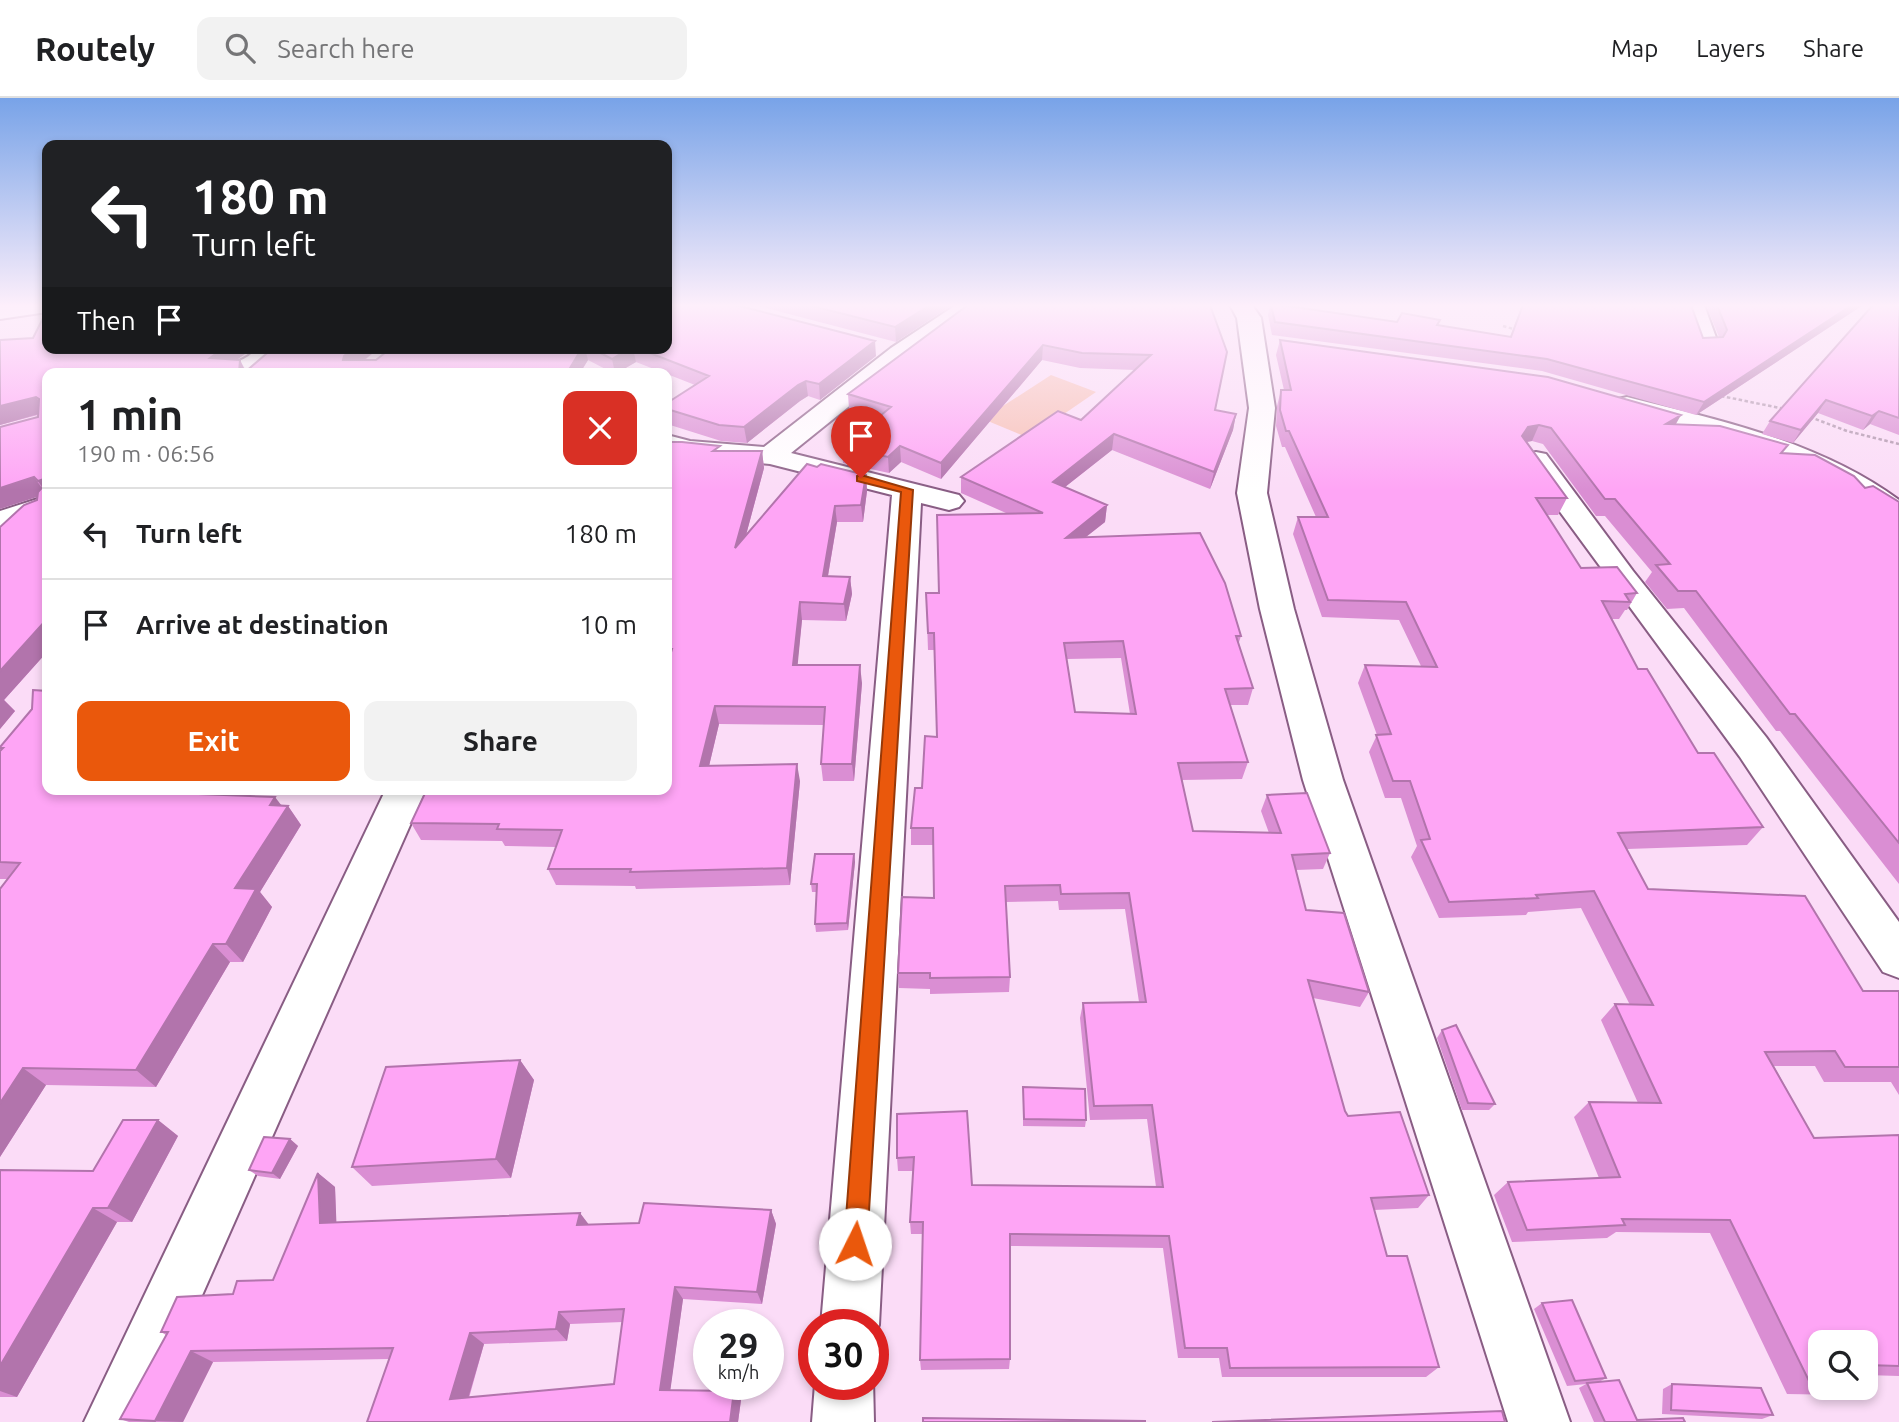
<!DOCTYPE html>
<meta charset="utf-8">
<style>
body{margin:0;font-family:Ubuntu,sans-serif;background:#f2f2f2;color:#202124;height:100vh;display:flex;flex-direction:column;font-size:26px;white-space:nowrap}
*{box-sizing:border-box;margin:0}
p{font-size:23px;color:#757577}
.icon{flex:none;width:38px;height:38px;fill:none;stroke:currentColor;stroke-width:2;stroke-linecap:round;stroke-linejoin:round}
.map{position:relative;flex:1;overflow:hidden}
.sheet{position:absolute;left:42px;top:270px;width:630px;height:427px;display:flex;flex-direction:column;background:#fff;border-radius:14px;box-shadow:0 4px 10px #0003}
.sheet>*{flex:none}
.top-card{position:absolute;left:42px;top:42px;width:630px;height:214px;border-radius:14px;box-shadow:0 4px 10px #0003;background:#202124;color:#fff;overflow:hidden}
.tools{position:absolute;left:1808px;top:1232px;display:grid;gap:14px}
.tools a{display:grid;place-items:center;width:70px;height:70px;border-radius:14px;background:#fff;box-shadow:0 4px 10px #0003;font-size:35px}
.speed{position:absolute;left:693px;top:1211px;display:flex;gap:14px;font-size:35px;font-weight:700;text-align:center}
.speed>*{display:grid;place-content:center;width:91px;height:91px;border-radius:50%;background:#fff;box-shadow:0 4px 10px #0003;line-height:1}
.speed small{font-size:18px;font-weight:400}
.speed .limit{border:10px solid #d22;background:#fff;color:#111}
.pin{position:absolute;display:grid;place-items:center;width:60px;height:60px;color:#fff;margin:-72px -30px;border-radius:50% 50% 50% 0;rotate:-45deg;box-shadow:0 0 7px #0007}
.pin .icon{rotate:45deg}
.me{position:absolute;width:77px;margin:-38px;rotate:4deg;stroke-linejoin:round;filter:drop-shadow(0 0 5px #0008)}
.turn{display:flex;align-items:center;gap:24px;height:147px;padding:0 35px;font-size:32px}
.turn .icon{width:91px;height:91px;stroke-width:2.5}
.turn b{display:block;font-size:49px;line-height:60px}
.then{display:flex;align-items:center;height:66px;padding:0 35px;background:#0003;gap:14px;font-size:26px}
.round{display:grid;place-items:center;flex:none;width:74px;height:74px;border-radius:14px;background:#f2f2f2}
.summary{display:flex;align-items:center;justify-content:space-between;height:119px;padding:0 35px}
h1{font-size:42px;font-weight:700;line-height:52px}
.primary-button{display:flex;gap:14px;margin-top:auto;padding:14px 35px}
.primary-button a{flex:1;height:80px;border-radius:14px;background:#ea580c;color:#fff;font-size:28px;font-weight:700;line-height:80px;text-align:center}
.primary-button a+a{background:#f2f2f2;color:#202124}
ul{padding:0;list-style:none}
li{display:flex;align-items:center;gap:21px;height:91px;padding:0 35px;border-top:2px solid #e0e0e0}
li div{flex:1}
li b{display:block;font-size:26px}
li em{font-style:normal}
header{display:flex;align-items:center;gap:42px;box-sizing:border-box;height:98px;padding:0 35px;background:#fff;border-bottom:2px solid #e0e0e0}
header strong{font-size:33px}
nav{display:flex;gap:38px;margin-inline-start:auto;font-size:24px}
.search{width:490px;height:63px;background:#f2f2f2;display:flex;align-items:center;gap:18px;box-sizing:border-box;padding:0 24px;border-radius:14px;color:#757577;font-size:26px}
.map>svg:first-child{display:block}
.green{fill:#f7bfb4}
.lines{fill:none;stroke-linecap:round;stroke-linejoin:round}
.minor-casing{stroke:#895d84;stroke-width:4}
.path{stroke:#ae94ab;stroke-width:2.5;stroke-dasharray:3.5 2.5;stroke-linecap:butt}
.minor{fill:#fff;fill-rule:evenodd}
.wall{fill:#da8ed3;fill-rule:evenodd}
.shaded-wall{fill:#b274ac}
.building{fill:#fea5f5;stroke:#b274ac;stroke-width:2;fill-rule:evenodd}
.route{fill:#ea580c;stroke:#983908;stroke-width:2}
</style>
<header>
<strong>Routely</strong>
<div class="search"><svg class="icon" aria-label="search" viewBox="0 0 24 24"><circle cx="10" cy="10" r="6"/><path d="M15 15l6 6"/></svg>Search here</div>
<nav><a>Map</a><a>Layers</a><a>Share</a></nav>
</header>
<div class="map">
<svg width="1899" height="1324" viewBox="0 0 1899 1324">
<rect width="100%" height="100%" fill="#fbdcf7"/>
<path class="green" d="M1051,277L1096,294L1029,340L983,321Z"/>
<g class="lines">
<g class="minor-casing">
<path id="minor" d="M0,207H47V214L0,221Z
M956,207H982L909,260L791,355L959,397L964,403L959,409L949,412L921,405L879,1227L873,1241V1227H821L892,397L770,366L679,357L667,353V337L690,343L764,349L891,250Z
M1230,207H1252L1261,220L1275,310L1267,395L1294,511L1343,682L1570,1324H1508L1303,682L1260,511L1237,395L1249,310L1237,220Z
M1682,207H1704L1718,245L1714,250H1698Z
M256,250H280V256L258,275H221C229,263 248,264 256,250Z
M1627,299C1719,322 1821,344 1899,402V425L1888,422C1809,361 1713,339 1618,313L1614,307L1618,301Z
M1536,354L1546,356L1633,473L1766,639L1899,824V880L1883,874L1740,659L1522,362L1526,356Z
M47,398V417L0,432V413Z
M386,691H426L146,1324H84Z
M873,1281L874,1324H812L815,1286H873Z"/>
</g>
<path class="path" d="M1503,228L1517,232
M1721,298L1785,311
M1810,319L1847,333L1899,346"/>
<use href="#minor" class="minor"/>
</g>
<path class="wall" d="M754,207H952L896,244Z
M968,207H1210L1215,312L1236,316L1233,332L1210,391L1112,352L1065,389L1107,407L1105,424L1086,439L1241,538L1238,547L1253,590L1248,607H1230L1248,664L1242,681L1182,682L1193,733L1269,735L1261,713L1267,697L1330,755L1323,771L1296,772L1306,812L1369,894L1360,909L1313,900L1345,1013L1348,1018L1429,1097L1418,1110L1374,1112L1387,1158L1439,1269L1426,1279H1222L1219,1260H1178L1163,1150L1010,1148V1261L1009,1271L921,1272L920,1262L923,1136H911L910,1124L913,1073H898L897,1060V1016L972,1087L1156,1089L1147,1021L1090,1022L1080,920L1083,905L1139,904L1125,811L1059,812L1058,803L1006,804L1010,879L1009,894L930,896V891L899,890L898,875L934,800L933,747H911V730L937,639L934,552H928L926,495H938L1006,415L961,395V379L1081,322L1135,272L1080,270L1042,262L941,381L901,364L889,375L843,365L842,349L877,320L849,311L848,296ZM1121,560L1130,616L1075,614L1067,561Z
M1270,207H1281L1397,224L1440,222L1438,227L1510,239L1522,207L1703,240L1719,239L1706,207H1863L1696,317L1542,273L1272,237L1268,217Z
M1899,207V337L1870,326L1863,332L1818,315L1793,345L1762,336L1770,323Z
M0,242L47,250L249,253L236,262H240L246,273L273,250H379L365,262H376L391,250H667L876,258L820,302L808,298L800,303L747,345L721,343L667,326V305L695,287L667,276V275H664L636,264L617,275H613L588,262L580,275H47V554L4,602L15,613L0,631V429L37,402L38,317L0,327Z
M1280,242L1675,327L1788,347L1782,355L1899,404V786L1780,633H1776L1684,510L1667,511L1645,484L1652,474L1605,418H1596L1543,346L1532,343L1527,344L1567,400L1558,417H1547L1581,470L1637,495L1627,512H1625L1619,521H1611L1638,571L1698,655L1763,729L1747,747L1627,751L1648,791L1863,893H1899V997L1891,984H1824L1815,968H1774L1814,1040L1899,1037V1278L1866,1277V1244H1820V1290H1861L1843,1297L1787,1296L1710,1135L1616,1134L1607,1140L1512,1144L1494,1097L1508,1084L1599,1080L1574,1019L1589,1004L1638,1005L1601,922L1615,906L1630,907L1581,810L1528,814L1526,817L1439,820L1411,759L1417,748L1401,700H1385L1369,654L1377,637L1358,585L1365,567L1421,568L1399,522L1322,519L1293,436L1298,419H1316L1285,349H1282L1276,328L1277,308L1281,292H1284L1276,257Z
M667,344L721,353H762L764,370L746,437L866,377L867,393L863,424H837L828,478L850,479L852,496L846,523L802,522L797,567L862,585L854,683H823L821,666L824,627L719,626L709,668L800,683L790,787L636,791L635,788L556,787L548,771L556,749L505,748L502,743L421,742L411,725L667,691Z
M0,649L227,697L288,708L301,727L260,794L272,809L243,864H230L156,989L46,987L0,1059V791L7,781H0V653L1,652Z
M854,756L855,764L848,832L816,834L815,826L817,794H812L811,786Z
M1442,932L1495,1006L1489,1012H1462L1437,940Z
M520,962L534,982L511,1080L372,1088L352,1069Z
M1023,989L1086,1022L1085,1029L1023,1028Z
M158,1022L178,1038L132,1124H117L17,1299H0V1072L93,1073Z
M290,1041L298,1048L280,1081L258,1078L249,1072Z
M318,1075L335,1089L336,1124L580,1115L588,1127L639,1125L771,1112L776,1126L762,1206L683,1201L670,1292L741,1302L738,1324H367L389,1261L213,1264L183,1324H129L120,1321L166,1237L161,1234L233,1196L273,1182ZM623,1224L614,1286L469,1300L484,1246L567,1243L570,1226Z
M1542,1205L1606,1280L1599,1284L1637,1322L1685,1324H1594L1579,1290L1586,1286L1567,1288L1534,1211Z
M1672,1286L1773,1317L1762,1321L1662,1316L1663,1291Z"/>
<path class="shaded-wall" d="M930,207H952L896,244L895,229Z
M1852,207H1863L1696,317L1704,304Z
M875,243L876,258L820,302L819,286Z
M1043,247L1042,262L941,381V365Z
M224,250H248L249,253L219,275L210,260Z
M353,250H379L350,273L343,262L344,258Z
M582,250H585L588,262L580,275H567Z
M630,250H633L636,264L617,275H615L612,261Z
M240,262L246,275H239Z
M806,283L808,298L800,303L747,345L744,329L798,287Z
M36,299L46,314L0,327V308Z
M1826,302L1818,315L1793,345L1801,332Z
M1879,313L1870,326L1863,332L1872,318Z
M1236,316L1233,332L1210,391L1214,374Z
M1681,317L1672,333L1666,326Z
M1539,327L1532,343L1520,345L1522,338L1528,329Z
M1114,336L1112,352L1051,400L1053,384Z
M900,348L901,364L889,375L888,359Z
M762,353L764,370L738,467L735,450Z
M866,377L867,393L863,424L861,407Z
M34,379L46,396L0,411V390Z
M47,380V396L38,383Z
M1107,407L1105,424L1064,456L1066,440Z
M835,408L837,424L825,495L823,478Z
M850,479L852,496L846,523L844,506Z
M800,504L802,522L796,584L793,567Z
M47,521V554L4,602L15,613L0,631V573Z
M860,567L862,585L854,683L852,666Z
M715,608L719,626L705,685L700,668Z
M797,666L800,683L790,787L787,770Z
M203,691H231L215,715L200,696Z
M275,699L285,712L288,708L301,727L260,794L272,809L243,864L226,846L235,790L270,707Z
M854,756L855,764L848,832L847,825Z
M213,846L230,864L156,989L136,972Z
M520,962L534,982L511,1080L496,1061Z
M23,970L46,987L0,1059V1005Z
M158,1022L178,1038L132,1124L108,1110Z
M290,1041L298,1048L280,1081L272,1075Z
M318,1075L335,1089L337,1139L320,1125Z
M93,1110L117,1124L17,1299L0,1293V1268Z
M771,1112L776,1126L762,1206L757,1194Z
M580,1115L590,1128L577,1127Z
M675,1189L683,1201L669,1302L660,1292Z
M559,1214L570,1226L567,1243L556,1231Z
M470,1235L484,1246L465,1311L450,1301Z
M191,1253L213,1264L183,1324L155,1323Z
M734,1293L741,1302L738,1324H730Z"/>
<path class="building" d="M667,207H736L875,243L819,286L806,283L798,287L744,329L719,327L667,311V305L709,278L637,250H667Z
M808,207H930L895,229Z
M968,207H1210L1227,254L1215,312L1236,316L1214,374L1114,336L1053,384L1107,407L1066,440L1200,435L1225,485L1241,538H1236L1253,590L1225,591L1248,664L1178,665L1193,733L1281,735L1267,697L1307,695L1330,755L1292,757L1306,812L1344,815L1369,894L1308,882L1345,1013L1348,1018L1400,1014L1429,1097L1371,1100L1387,1158H1407L1439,1269L1230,1270L1227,1250H1185L1169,1138L1010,1136V1261L920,1262L923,1124H910L914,1059L897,1060V1016L967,1013L972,1087L1163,1089L1152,1007L1094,1008L1083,905L1146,904L1129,795L1061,796L1060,787L1005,788L1010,879L930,880V875H898L902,799L934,800L933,730H911L915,690H922L925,638L937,639L934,535H928L926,495H939L937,417L1043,415L961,379L1058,313L1081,322L1151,257L1082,255L1043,247L941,365L900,348L888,359L842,349L891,309L848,296ZM1123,543L1136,616L1075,614L1064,545Z
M1271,207H1281L1397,224L1402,215L1440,222L1437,227L1511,239L1523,207H1691L1703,240L1723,239L1727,232L1717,207H1852L1704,304L1547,261L1275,224Z
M1873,207H1899V320L1879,313L1872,318L1826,302L1801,332L1770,323Z
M47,212V250H224L210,260L240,262L239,275H47V380L38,383L34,379L0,390V329L38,319L39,301L36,299L0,308V242L33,240Z
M1280,242L1548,279L1681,317L1666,326L1720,328L1788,347L1781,355L1815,357L1854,378L1865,390L1873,388L1899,404V745L1795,616H1790L1696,493H1678L1656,467L1670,466L1615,401H1605L1551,330L1539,327L1528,329L1522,338L1567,400H1536L1581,470L1617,469L1637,495L1625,496L1630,504L1602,503L1638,571H1647L1698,655H1714L1763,729L1618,735L1648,791L1805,798L1863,893H1899V969H1845L1835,953L1765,954L1814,1040L1899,1037V1268L1866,1267V1244H1820V1287H1811L1730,1122L1622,1121L1625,1127L1527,1132L1508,1084L1620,1079L1589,1004L1661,1005L1615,906L1653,907L1594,793L1536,797L1538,800L1449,804L1421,742L1430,741L1410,683H1393L1376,637L1391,636L1365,567L1437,569L1406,504L1328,502L1298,419H1328L1289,333H1286L1280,312L1281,292H1291Z
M273,250H353L344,258L343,262H376L391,250H582L567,275H244Z
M591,250H630L612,261Z
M667,344H682L720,348L713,353H762L735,450L807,366L817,369L821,366L866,377L861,407L835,408L823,478L850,479L844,506L800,504L793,567H860L852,666H821L825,609L715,608L700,668L797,666L787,770L630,774L631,771H548L562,732L497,731L499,726L411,725L427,691H667V568L672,551H667Z
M47,384V521L0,573V429L24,407L37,402L38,394Z
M33,592L47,593V691H203L200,696L275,699L270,707L288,708L235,790L256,791L226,846H213L136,972L23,970L0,1005V791L20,765L0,764V653L3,650H0V649L32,611Z
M815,756H854L847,825L815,826L817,786H811Z
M1456,927L1495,1006L1468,1005L1442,932Z
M520,962L496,1061L352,1069L386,969Z
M1023,989L1085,991L1086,1022L1024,1021Z
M123,1022H158L108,1110H93L0,1268V1072L93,1073Z
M264,1039L290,1041L272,1075L249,1072Z
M318,1075L320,1125L580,1115L577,1127L639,1125L644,1105L771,1112L757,1194L675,1189L660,1292L734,1293L730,1324H367L393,1250L191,1253L155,1323L120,1321L168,1234H161L177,1199L233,1196L237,1183L273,1182ZM624,1211L614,1286L450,1301L470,1235L556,1231L559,1214Z
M1572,1202L1606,1280L1575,1283L1542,1205Z
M1619,1282L1637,1322L1683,1320L1685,1324H1605L1587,1285Z
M1672,1286L1761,1290L1773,1317L1671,1312Z
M1502,1313L1505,1324H1212Z
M923,1320L1145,1323V1324H923Z"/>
<linearGradient id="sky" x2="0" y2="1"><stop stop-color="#78a3e8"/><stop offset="0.53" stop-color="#fdeffb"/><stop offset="1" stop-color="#fdeffb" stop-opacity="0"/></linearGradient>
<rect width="1899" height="392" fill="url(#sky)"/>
<path class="route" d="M861,377L913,392L867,1146L863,1154L855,1157L847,1154L844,1146L901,394L857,383V378Z"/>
</svg>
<div class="tools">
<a><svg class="icon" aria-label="search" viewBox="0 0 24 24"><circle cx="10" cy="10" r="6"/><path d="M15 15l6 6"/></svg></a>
</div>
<div class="speed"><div>29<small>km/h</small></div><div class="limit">30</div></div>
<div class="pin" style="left:861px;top:380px;background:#d93025"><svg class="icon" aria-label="arrive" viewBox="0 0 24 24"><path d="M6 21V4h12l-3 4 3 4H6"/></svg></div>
<svg class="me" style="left:855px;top:1146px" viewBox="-20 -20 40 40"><circle r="19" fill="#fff"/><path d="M0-13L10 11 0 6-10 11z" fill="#ea580c"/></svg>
<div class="top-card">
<div class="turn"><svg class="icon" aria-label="left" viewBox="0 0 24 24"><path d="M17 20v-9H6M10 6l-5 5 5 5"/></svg><div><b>180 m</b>Turn left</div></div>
<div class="then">Then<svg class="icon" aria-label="arrive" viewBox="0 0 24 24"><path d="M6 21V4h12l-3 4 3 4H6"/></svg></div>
</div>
<section class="sheet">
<div class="summary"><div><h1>1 min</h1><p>190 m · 06:56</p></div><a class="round" style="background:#d93025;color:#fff"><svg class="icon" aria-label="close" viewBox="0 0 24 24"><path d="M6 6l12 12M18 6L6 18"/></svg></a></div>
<ul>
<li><svg class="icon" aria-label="left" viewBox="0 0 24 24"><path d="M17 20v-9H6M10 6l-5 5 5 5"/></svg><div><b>Turn left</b></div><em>180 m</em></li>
<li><svg class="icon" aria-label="arrive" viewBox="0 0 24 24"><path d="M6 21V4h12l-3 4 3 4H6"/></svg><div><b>Arrive at destination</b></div><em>10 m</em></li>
</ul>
<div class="primary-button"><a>Exit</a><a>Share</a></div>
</section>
</div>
